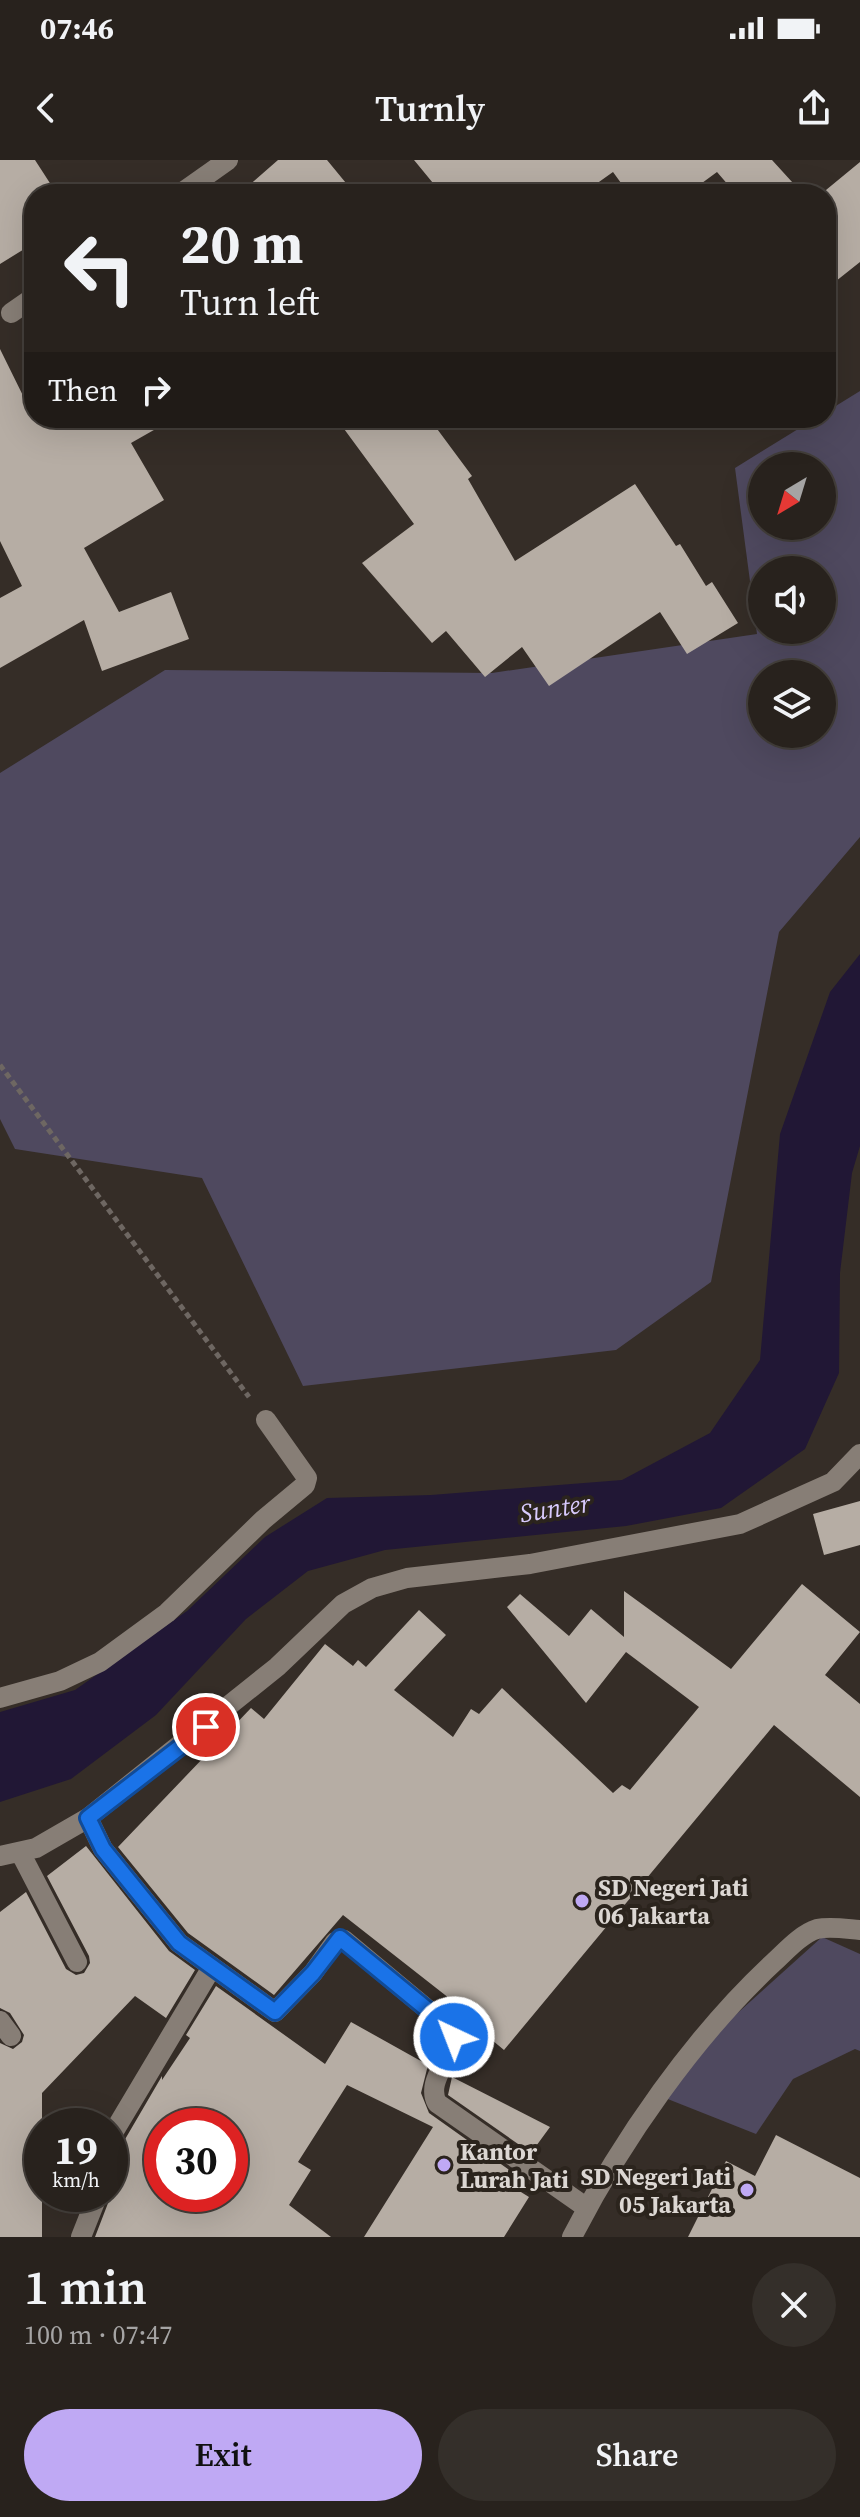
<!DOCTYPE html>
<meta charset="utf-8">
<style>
body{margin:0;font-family:"Source Serif 4",serif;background:#342f2a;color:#f1f3f6;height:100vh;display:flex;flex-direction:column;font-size:30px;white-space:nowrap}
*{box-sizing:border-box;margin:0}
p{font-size:26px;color:#a5a4a4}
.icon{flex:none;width:44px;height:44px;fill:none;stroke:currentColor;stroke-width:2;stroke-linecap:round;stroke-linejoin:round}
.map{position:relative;height:2077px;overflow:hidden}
.details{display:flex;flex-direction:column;background:#28221d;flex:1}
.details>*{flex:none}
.hud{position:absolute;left:24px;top:24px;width:812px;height:244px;border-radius:32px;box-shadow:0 8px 32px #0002,0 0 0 2px #443f3b;background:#28221d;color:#f1f3f6;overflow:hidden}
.needle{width:52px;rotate:218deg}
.tools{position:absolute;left:748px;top:292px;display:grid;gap:16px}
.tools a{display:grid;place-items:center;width:88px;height:88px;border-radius:50%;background:#28221d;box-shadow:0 8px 32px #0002,0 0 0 2px #443f3b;font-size:40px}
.speed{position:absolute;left:24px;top:1948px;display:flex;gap:16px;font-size:40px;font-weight:700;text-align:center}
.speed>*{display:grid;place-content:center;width:104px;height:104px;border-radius:50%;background:#28221d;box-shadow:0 8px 32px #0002,0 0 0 2px #443f3b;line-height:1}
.speed small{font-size:20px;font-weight:400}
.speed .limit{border:12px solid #d22;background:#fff;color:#111}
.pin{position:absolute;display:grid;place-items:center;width:68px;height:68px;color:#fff;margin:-34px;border:4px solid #fff;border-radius:50%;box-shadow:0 2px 8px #0007}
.me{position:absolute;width:88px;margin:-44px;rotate:317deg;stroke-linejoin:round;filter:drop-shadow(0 0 6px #0008)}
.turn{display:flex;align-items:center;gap:28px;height:168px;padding:0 24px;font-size:36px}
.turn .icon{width:104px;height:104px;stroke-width:2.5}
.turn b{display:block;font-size:56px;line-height:68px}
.then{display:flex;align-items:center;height:76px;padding:0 24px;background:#0003;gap:16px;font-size:30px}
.round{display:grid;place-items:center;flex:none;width:84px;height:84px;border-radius:42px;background:#342f2a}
.overview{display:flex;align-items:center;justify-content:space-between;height:136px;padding:0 24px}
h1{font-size:48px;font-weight:600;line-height:60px}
.primary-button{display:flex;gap:16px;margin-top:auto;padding:16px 24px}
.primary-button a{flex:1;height:92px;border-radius:48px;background:#bfa9f4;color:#111;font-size:32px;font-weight:600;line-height:92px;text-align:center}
.primary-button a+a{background:#342f2a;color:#f1f3f6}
.status{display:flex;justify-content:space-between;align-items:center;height:56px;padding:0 40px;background:#28221d;direction:ltr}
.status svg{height:22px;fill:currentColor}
header{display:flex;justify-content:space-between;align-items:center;height:104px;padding:0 24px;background:#28221d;font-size:36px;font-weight:600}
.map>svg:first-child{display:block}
.green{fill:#4f495f;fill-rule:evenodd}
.water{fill:#211735}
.building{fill:#b6ada4;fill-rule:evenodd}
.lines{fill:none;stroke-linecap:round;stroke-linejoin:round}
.path{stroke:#6e6762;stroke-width:5;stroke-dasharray:6 4;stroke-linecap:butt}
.minor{stroke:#877e76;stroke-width:20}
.route-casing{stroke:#114b97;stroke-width:20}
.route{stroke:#1a73e8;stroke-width:14}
.poi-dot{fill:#bfa9f4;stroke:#2b241d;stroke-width:3}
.labels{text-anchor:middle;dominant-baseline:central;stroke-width:8;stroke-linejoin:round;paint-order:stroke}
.poi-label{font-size:24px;font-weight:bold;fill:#dcd7d3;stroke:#2b241d;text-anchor:start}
.water-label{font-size:26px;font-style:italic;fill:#d8cafc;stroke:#2b241d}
</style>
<div class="status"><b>07:46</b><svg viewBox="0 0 49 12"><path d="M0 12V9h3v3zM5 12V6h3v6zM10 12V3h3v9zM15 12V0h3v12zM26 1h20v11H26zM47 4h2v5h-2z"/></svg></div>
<header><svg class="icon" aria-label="back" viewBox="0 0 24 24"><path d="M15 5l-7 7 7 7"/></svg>Turnly<svg class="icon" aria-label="share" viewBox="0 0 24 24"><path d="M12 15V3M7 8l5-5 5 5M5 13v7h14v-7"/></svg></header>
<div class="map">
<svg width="860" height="2077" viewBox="0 0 860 2077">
<rect width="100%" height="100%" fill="#352d27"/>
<path class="green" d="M860,231V677L779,772L711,1122L616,1190L303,1226L202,1018L15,989L0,959V613L165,510L492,513L757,474L735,308L816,258H826V252ZM762,306H822V366H762ZM762,410H822V470H762ZM762,514H822V574H762Z
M822,1777L860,1794V1891L855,1889L793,1919L756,1974L650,1932Z"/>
<path class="water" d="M860,794V986L852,1013L840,1113L839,1213L805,1289L721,1348L626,1366L385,1390L308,1411L246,1459L156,1555L71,1619L0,1642V1552L75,1530L187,1451L265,1377L327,1338L431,1335L622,1320L710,1273L760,1200L780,974L830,832Z"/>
<path class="building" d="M0,0H35L57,34H34V83L0,104Z
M278,0H327L355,34H239Z
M414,0H772L803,34H736L717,12L687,34H629L613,12L582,34H442Z
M860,2V102L826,129V30Z
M0,189L34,258H175L131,283L164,340L84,388L119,452L171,432L189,479L102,511L84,460L0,508V438L22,426L0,381Z
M336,258H429L472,316L468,319L515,401L635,324L676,386L680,384L706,426L712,422L738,463L687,494L660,452L549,526L522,487L485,517L446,471L432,483L362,403L414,364Z
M860,1341V1385L824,1395L813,1354Z
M802,1424L860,1472L825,1515L860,1544V1637L774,1565L504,1890L451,1846L454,1842L343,1755L274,1835L188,1773L118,1687L251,1548L264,1559L325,1484L353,1506L358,1500L366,1507L419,1450L446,1475L394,1530L453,1577L471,1549L479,1554L502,1528L613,1633L622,1625L630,1630L699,1547L626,1492L586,1543L507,1447L520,1434L569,1476L591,1449L624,1477V1431L731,1509Z
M86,1686L169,1791L195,1810L166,1858L135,1836L42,1933V2077H0V1883L13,1889L22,1882L24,1875L10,1853L0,1848V1752L26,1732L66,1809L76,1815L84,1813L90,1803L89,1796L47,1716Z
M216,1826L325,1904L351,1862L428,1905L421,1933L429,1953L515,2014L508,2024L529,2037L504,2077H364L433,1967L347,1925L298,2002L311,2010L289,2045L331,2077H95L110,2038V2005L162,1916V1920L190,1878L186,1875ZM162,1966H230V2034H162Z
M452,1917L550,1967L531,1993L448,1935Z
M776,1975L860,2018V2077H688L726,2001L755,2016Z"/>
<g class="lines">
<path class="path" d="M0,905L249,1237"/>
<path class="minor" d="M180,34L228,0
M11,153L34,137
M0,1538L60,1521L100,1502L167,1453L263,1360L305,1325L307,1318L266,1260
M88,1658L103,1689L179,1783L275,1852L313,1813L335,1782L344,1780L451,1869C459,1895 424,1918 437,1943L587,2048
M20,1692L77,1802
M0,1696L36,1688L88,1658L277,1507L343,1444L372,1428L407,1418L530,1404L740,1364L833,1322L860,1294
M0,1861L11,1876
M110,1978L212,1807
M81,2077L98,2034
M572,2077C621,1981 695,1875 774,1802C786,1791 801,1774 817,1769C830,1766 847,1769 860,1770"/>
</g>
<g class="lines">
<g class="route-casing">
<path id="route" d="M206,1567L88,1658L103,1689L179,1783L275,1852L313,1813L340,1778L451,1869L454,1877"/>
</g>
<use href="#route" class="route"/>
</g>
<g class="poi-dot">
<circle cx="582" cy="1741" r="8"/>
<circle cx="444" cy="2005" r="8"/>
<circle cx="747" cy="2030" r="8"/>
</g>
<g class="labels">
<g class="poi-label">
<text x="598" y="1727">SD Negeri Jati<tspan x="598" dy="28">06 Jakarta</tspan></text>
<text x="460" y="1991">Kantor<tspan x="460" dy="28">Lurah Jati</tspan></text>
<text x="731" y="2016" text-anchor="end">SD Negeri Jati<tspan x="731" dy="28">05 Jakarta</tspan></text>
</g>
<g class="water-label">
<text transform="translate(555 1348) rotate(-9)">Sunter</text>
</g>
</g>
</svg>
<div class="tools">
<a><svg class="needle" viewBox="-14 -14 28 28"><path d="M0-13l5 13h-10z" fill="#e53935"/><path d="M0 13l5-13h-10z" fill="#a5a4a4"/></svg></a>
<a><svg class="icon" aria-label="sound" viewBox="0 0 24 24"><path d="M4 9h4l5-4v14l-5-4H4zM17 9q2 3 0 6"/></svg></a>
<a><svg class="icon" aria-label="layers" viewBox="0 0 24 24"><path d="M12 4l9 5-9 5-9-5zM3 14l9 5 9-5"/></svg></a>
</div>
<div class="speed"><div>19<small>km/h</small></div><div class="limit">30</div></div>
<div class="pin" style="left:206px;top:1567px;background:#d93025"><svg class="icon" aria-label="arrive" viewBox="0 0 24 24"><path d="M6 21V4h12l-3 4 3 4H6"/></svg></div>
<svg class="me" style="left:454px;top:1877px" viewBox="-20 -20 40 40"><circle r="17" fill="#1a73e8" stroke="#fff" stroke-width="3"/><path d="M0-11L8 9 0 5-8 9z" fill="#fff"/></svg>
<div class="hud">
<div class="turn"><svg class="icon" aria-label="left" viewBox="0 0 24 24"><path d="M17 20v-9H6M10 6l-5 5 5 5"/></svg><div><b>20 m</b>Turn left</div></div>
<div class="then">Then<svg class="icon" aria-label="right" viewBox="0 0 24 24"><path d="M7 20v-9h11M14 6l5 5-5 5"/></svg></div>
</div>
</div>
<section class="details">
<div class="overview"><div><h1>1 min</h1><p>100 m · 07:47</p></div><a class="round"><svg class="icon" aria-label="close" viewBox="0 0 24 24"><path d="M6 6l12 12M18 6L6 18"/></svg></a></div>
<div class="primary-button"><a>Exit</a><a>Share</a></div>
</section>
